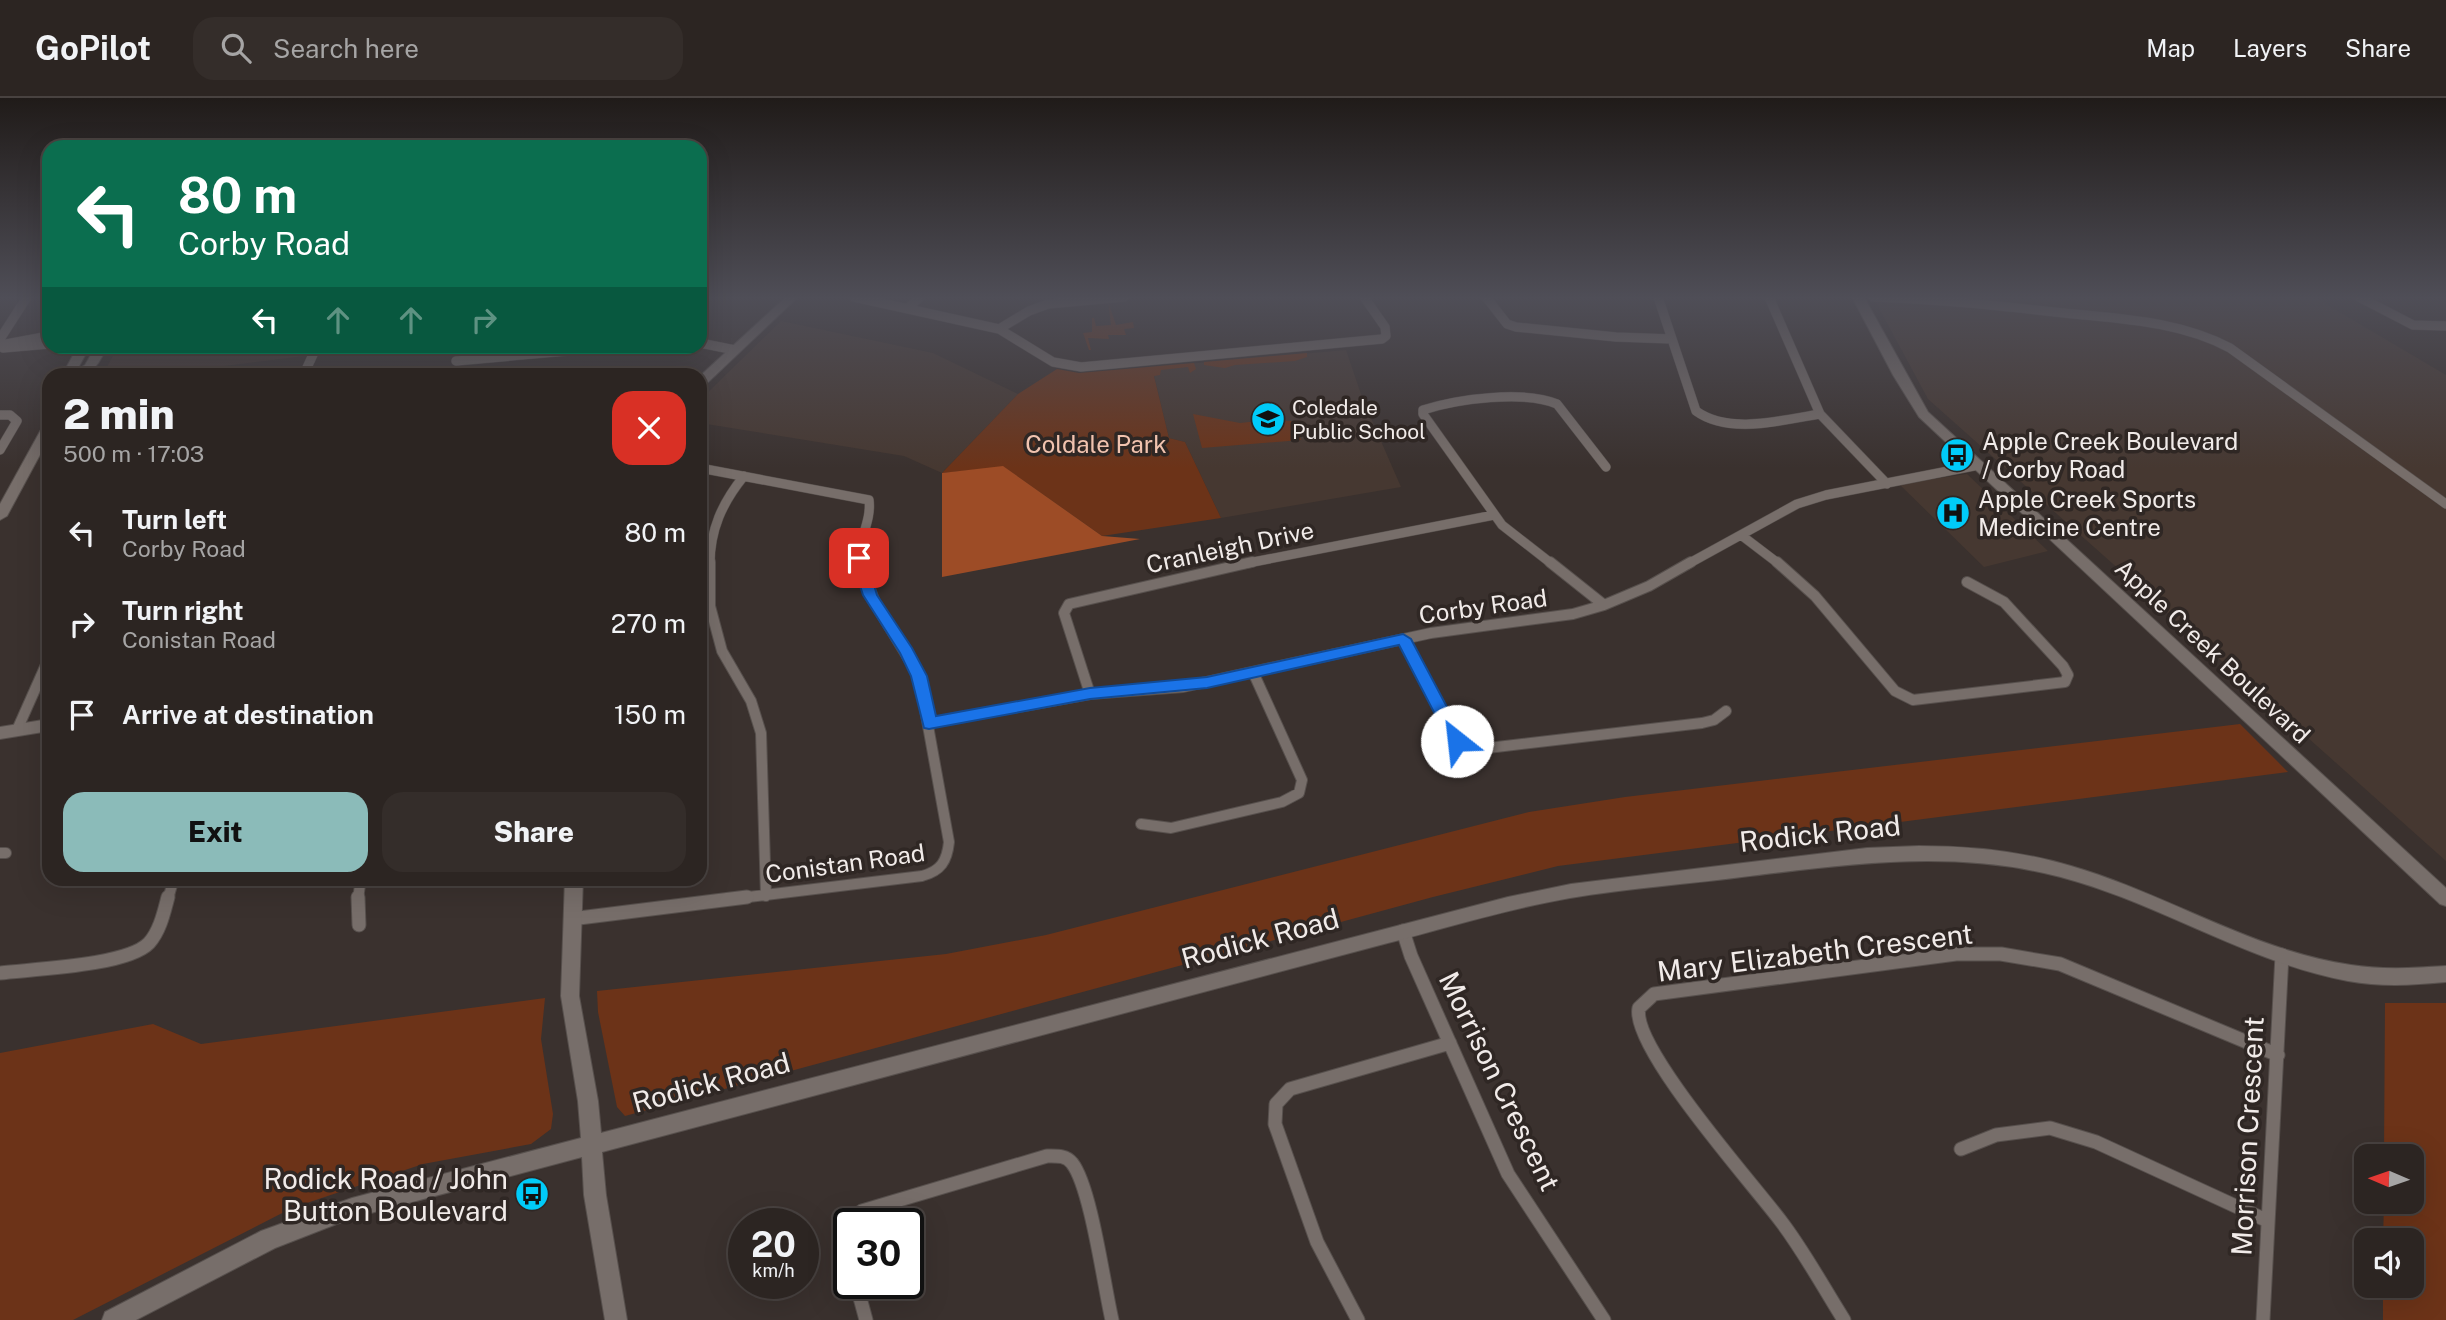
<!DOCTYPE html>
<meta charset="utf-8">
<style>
body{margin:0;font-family:"Public Sans",sans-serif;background:#342d2a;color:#f1f3f6;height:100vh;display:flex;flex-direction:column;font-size:26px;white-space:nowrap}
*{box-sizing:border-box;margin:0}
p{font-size:23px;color:#a6a5a5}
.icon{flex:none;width:38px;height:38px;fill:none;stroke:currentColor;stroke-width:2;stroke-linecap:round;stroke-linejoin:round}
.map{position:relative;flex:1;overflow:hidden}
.sheet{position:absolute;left:42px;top:270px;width:665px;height:518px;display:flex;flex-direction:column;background:#2c2522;border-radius:21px;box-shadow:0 7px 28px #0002,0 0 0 2px #484240}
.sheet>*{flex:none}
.banner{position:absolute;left:42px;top:42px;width:665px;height:214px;border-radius:21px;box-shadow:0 7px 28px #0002,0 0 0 2px #484240;background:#0b6e4f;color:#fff;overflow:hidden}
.needle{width:46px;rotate:272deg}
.fabs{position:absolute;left:2354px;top:1046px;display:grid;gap:14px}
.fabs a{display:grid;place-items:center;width:70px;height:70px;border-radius:14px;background:#2c2522;box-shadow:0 7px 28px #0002,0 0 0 2px #484240;font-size:35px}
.speed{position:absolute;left:728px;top:1110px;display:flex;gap:14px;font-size:35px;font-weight:700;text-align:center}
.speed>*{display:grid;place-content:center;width:91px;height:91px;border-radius:50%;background:#2c2522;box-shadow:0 7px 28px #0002,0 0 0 2px #484240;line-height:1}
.speed small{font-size:18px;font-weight:400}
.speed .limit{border:4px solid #111;border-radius:10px;background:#fff;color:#111}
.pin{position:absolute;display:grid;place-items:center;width:60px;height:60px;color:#fff;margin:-30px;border-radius:14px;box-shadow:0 4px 10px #0006}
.me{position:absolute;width:77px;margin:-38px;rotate:331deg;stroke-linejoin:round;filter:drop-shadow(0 0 5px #0008)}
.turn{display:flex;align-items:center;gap:24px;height:147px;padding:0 21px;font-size:32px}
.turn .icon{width:91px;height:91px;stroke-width:2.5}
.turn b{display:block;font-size:49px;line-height:60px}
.lanes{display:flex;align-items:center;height:66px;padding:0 21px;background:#0003;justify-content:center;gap:35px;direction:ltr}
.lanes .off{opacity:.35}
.round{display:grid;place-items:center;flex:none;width:74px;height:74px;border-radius:21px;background:#342d2a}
.summary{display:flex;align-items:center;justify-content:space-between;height:119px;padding:0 21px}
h1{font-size:42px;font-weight:800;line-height:52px}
.primary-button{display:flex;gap:14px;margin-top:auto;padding:14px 21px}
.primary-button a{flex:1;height:80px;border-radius:21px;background:#8bbbb9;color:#111;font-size:28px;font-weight:800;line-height:80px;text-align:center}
.primary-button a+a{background:#342d2a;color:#f1f3f6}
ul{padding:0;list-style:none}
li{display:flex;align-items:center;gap:21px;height:91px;padding:0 21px}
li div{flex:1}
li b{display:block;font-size:26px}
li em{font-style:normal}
header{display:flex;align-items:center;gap:42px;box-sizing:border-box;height:98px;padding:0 35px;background:#2c2522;border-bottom:2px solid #484240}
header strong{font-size:33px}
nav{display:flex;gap:38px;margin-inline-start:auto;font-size:24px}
.search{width:490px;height:63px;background:#342d2a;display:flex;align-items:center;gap:18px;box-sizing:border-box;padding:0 24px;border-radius:21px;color:#a6a5a5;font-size:26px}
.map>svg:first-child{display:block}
.built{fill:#463831}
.green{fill:#6c3318}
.forest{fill:#9d4c26}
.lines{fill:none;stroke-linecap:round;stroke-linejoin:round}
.street-far2-casing{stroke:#57504d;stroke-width:10}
.street-far1-casing{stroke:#57504d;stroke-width:12}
.street-casing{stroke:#57504d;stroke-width:15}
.secondary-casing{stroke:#57504d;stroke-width:2}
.street-far2{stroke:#776e6a;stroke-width:9}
.street-far1{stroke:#776e6a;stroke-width:10}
.street{stroke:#776e6a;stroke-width:13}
.secondary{fill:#776e6a;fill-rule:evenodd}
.route{fill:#1a73e8;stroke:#114b97;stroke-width:2}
.labels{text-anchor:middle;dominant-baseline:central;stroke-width:7;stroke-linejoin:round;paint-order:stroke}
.far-poi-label{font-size:21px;fill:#f1ebe9;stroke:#2f2724;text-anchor:start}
.poi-label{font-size:24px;fill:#f1ebe9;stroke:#2f2724;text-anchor:start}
.park-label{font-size:24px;fill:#f1c3af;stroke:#2f2724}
.street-label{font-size:24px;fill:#f1ebe9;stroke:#2f2724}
.near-street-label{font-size:28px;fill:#f1ebe9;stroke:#2f2724}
.near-poi-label{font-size:28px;fill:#f1ebe9;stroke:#2f2724;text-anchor:end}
</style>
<header>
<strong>GoPilot</strong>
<div class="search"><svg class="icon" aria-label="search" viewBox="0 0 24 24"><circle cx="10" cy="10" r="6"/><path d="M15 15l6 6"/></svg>Search here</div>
<nav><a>Map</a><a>Layers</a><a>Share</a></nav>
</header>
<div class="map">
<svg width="2446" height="1222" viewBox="0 0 2446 1222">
<rect width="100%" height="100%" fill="#3a312e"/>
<path class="built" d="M1873,199H2314L2446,277V763L1928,301Z
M781,223L933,255L1018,296L942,375L904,358L700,325V302Z
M118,249V248L308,249L304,258L160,276H103Z
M1346,252L1363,302L1401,389L1221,420L1185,344L1169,340L1152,269Z
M1967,376L2048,453L1984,469L1899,386Z"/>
<path class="green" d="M1108,203L1116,227L1133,224L1134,230L1124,231L1126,237H1108L1109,241L1088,240L1091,252H1089L1083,235L1092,234V220H1094L1096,228L1111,227Z
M1307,255V259L1295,263L1235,267L1225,270L1204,267V264Z
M1194,265L1196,271L1190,275L1188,269L1161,272L1160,277L1154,278L1169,340L1185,344L1221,420L1102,438L1004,369L942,375L1018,296L1057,271L1079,275Z
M1193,316L1240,325L1285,320L1286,323H1294L1301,342L1202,350Z
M2240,626L2288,674L1558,768L1433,799L625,1018L617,1009L598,914L597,893L946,856L1046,837L1529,714L1625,699Z
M545,900L541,941L553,1016L551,1031L531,1046L423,1066L292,1110L73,1222H0V955L153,926L201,946Z
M2385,905H2446V1222H2383V1188H2412V1143H2383L2384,1104H2412V1059H2384Z"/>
<path class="forest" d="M1003,368L1102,438L1140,441L942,479V375Z"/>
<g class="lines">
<g class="street-far2-casing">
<path id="street-far2" d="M854,199L999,231L1053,264L1081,269L1382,241L1386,238L1385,229L1364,199
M1486,199L1507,226L1516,229L1616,239L1672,241
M1658,199L1696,313C1729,337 1782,322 1820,316
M1769,199L1820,316L1887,386
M1873,199C1937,201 2001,208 2064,215C2121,221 2179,223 2230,250L2446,406
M2359,199L2413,227L2446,228
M908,210L920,199
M999,231L1029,213L1048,206L1124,199
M0,241L27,199
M700,245L735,252
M0,247L49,238
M3,250L49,246
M456,263L623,248
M304,276L317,248
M0,317H10L17,323L0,352
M700,370L869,402C872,425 856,444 860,466
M1741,437L1779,466
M710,466C710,432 722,405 744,378
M1243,466L1494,417
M1552,466L1502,427L1423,316V312C1457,301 1524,292 1557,306L1606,369
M1688,466L1797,406L1826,397L1979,367"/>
</g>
<g class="street-far1-casing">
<path id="street-far1" d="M710,464V508L722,553L751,603L761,635L766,798
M1550,464L1604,507
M1777,464L1815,498L1895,593L1913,602L2065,584L2068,577L2063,568L2004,504L1967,484
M1403,541L1457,643L1471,652L1702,625L1714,622L1726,613
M1090,596L1064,515L1069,506L1252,464
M929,625L1090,596L1183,589L1431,535L1573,516L1604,507L1649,488L1691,464
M17,632L49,560
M1141,726L1171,730L1282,704L1299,695L1302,682L1253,574
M0,755H6
M168,801L174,780
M358,801L361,780
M732,801L922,778C941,773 947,763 949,744L919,578L876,507L860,464"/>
</g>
<g class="street-casing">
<path id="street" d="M358,799L359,827
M571,821L747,799
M1403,833L1411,858L1508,1076L1604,1222
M0,875C33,871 127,868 149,845C160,833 164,814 168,799
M1961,1051L1996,1037L2050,1030L2096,1044L2268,1123
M849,1166C840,1143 840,1127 862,1113L1047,1058C1056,1058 1066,1057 1072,1065C1091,1089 1104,1188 1112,1222
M856,1185L866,1222
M1358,1222L1317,1144L1275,1026L1276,1006L1290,991L1450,945
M1844,1222C1823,1189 1804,1153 1780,1122C1753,1086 1630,948 1639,910L1654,896L1956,856H2001L2060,866L2278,957
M2263,1222L2282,857"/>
</g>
<g class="secondary-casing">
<path id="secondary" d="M786,199H798L704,288L700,289V278Z
M1852,199H1864L1928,314L2446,790V808L2440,806L1919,319L1893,277Z
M78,248H90L77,272L85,267L96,248H108C95,271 95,276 67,276L65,272Z
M49,324V340L7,418L0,422V406L43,328Z
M49,621V633L0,641V629Z
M1919,748C1970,748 2021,753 2071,768C2165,795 2253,853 2351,867C2383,872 2414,870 2446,868V884C2413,887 2381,889 2348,883C2241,863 2149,798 2044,775C1945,753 1849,766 1750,778C1690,786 1629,790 1570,800C1507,811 1446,830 1384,846L602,1054L606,1097L627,1222H605L584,1097L582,1059L352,1120L275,1150L136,1222H102L105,1214L261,1133L352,1100L581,1040L578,1003L561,898L565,780H583L579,898L598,1003L601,1035L1508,799L1571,786L1867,750Z"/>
</g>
<use href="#street-far2" class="street-far2"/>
<use href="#street-far1" class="street-far1"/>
<use href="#street" class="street"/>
<use href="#secondary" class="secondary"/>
</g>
<linearGradient id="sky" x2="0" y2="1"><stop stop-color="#201b19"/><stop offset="0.54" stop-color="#4f4e57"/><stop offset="1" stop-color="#4f4e57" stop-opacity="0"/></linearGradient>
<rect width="2446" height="370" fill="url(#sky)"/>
<path class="route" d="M859,455L866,460L877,497L912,550L927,578L936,618L1090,590L1207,579L1403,536L1411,541L1465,643L1457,649L1451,647L1399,547L1207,590L1090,601L929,631L924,630L911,578L900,555L863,497L851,460Z"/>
<defs>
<g id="school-disc" transform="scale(1.75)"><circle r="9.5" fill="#00cbf9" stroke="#2f2724"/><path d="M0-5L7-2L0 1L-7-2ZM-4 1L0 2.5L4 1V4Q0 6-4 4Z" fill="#111"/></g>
<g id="bus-disc" transform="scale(1.75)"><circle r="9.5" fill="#00cbf9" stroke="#2f2724"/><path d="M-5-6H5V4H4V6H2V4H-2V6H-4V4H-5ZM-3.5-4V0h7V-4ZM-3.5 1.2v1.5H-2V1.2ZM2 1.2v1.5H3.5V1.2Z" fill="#111"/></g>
<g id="hospital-disc" transform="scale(1.75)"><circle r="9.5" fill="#00cbf9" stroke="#2f2724"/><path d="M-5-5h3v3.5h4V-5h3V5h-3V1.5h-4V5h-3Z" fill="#111"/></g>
</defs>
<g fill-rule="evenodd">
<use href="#school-disc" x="1268" y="321"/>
<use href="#bus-disc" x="1957" y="357"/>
<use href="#hospital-disc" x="1953" y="415"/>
<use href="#bus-disc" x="532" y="1096"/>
</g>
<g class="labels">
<g class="far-poi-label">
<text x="1292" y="309">Coledale<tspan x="1292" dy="24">Public School</tspan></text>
</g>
<g class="poi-label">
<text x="1982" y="343">Apple Creek Boulevard<tspan x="1982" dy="28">/ Corby Road</tspan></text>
<text x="1978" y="401">Apple Creek Sports<tspan x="1978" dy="28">Medicine Centre</tspan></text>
</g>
<g class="park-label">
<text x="1096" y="346">Coldale Park</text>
</g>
<g class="street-label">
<text transform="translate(1230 449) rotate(-12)">Cranleigh Drive</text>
<text transform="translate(1483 508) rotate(-8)">Corby Road</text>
<text transform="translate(2213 553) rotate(43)">Apple Creek Boulevard</text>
<text transform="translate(845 765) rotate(-8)">Conistan Road</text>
</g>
<g class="near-street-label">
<text transform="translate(1820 735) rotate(-6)">Rodick Road</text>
<text transform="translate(1260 840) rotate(-15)">Rodick Road</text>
<text transform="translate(1815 854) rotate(-7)">Mary Elizabeth Crescent</text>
<text transform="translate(1500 983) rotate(64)">Morrison Crescent</text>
<text transform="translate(711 984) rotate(-15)">Rodick Road</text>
<text transform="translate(2247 1038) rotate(-87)">Morrison Crescent</text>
</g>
<g class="near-poi-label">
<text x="508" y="1080">Rodick Road / John<tspan x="508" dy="32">Button Boulevard</tspan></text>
</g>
</g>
</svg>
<div class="fabs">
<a><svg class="needle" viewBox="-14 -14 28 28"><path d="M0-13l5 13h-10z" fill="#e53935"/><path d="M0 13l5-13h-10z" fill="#a6a5a5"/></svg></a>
<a><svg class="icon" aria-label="sound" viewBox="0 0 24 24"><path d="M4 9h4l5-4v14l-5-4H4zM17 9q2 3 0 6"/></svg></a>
</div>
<div class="speed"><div>20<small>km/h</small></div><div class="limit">30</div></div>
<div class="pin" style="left:859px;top:460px;background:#d93025"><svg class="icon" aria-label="arrive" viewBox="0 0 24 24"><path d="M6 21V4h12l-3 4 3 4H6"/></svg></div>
<svg class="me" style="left:1457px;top:643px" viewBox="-20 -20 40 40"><circle r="19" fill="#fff"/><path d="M0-13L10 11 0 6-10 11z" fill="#1a73e8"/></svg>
<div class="banner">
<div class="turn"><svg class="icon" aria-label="left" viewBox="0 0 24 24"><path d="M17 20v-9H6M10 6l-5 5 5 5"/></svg><div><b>80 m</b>Corby Road</div></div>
<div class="lanes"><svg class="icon" aria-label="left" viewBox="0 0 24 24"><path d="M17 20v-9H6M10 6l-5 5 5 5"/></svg><svg class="icon off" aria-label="ahead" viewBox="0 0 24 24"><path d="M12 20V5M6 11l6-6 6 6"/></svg><svg class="icon off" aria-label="ahead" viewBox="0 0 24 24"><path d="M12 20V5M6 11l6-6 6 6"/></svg><svg class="icon off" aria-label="right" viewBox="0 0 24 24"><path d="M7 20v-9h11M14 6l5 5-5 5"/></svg></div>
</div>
<section class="sheet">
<div class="summary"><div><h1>2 min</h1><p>500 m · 17:03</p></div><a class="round" style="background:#d93025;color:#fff"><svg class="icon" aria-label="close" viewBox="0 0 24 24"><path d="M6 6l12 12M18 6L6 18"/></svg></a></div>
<ul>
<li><svg class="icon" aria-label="left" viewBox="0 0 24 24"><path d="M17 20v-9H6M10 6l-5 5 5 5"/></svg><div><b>Turn left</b><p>Corby Road</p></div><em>80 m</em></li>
<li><svg class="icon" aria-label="right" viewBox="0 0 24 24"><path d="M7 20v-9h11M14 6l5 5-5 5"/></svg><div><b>Turn right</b><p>Conistan Road</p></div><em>270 m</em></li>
<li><svg class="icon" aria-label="arrive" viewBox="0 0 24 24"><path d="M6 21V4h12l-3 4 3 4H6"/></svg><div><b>Arrive at destination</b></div><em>150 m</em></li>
</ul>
<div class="primary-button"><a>Exit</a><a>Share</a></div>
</section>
</div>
